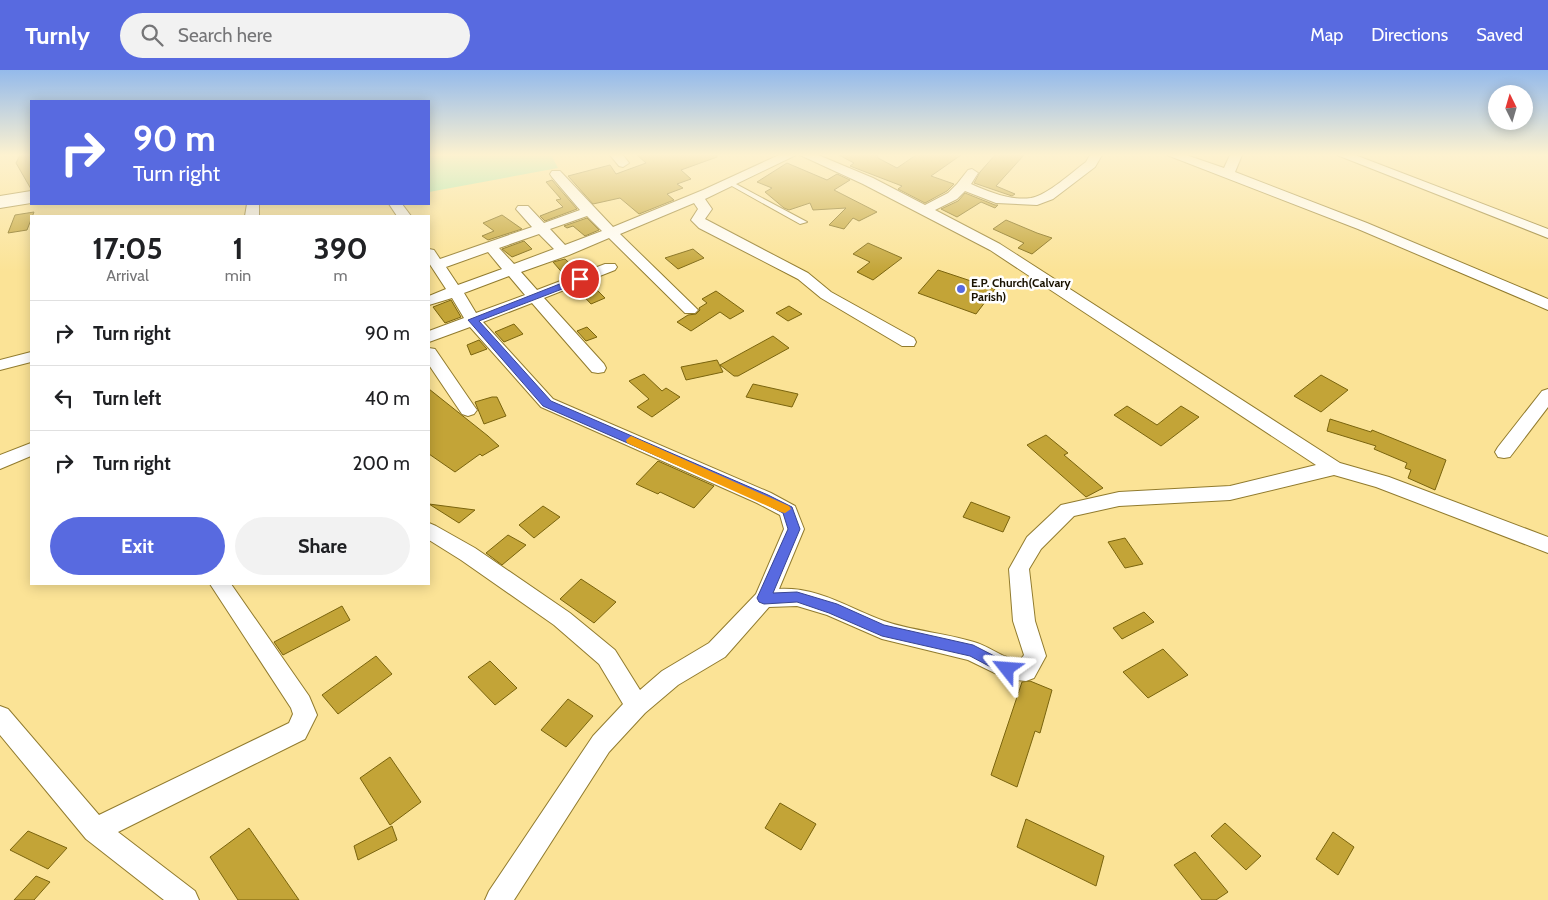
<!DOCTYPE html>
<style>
body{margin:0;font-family:Cabin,sans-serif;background:#f2f2f2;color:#202124;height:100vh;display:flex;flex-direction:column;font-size:19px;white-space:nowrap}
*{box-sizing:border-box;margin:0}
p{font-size:16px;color:#757577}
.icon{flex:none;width:28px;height:28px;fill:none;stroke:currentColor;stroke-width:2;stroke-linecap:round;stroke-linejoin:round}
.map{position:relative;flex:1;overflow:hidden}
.sheet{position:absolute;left:30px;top:145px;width:400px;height:370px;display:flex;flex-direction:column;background:#fff;border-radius:0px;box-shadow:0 2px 12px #0003}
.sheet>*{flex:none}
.banner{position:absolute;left:30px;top:30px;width:400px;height:105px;border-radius:0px;box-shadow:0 2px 12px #0003;background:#586ae0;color:#fff;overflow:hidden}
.needle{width:32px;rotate:355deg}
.controls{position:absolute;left:1488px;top:15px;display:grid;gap:10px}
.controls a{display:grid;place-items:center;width:45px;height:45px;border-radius:50%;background:#fff;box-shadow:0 2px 12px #0003;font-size:25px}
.pin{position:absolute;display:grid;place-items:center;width:42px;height:42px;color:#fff;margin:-21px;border:2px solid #fff;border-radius:50%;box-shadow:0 1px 5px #0007}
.me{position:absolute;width:55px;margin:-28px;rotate:298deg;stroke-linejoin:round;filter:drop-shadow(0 0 4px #0008)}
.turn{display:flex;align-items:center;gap:18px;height:105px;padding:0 20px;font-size:22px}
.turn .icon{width:65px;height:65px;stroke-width:2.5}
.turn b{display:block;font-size:35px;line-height:42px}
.eta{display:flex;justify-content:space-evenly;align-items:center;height:85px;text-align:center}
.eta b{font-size:30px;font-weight:700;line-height:35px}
.primary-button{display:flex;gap:10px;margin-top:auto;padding:10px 20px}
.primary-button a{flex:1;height:58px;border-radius:30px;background:#586ae0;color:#fff;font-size:20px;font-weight:700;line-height:58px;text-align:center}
.primary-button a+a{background:#f2f2f2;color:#202124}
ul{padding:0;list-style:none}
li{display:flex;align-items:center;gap:15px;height:65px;padding:0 20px;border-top:1px solid #e0e0e0}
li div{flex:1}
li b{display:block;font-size:19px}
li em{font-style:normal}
header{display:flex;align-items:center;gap:30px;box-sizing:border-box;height:70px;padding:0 25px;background:#586ae0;color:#fff}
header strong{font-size:24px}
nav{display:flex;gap:28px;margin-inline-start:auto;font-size:18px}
.search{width:350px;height:45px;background:#f2f2f2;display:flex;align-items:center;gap:12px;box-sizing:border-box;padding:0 18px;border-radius:28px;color:#757577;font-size:19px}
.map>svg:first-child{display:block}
.green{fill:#99e8b0}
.building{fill:#c3a437;stroke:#7a640e}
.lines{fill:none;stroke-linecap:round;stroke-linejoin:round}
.lane-casing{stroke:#917b2e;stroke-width:2}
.street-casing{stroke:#917b2e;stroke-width:2}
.secondary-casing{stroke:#917b2e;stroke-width:2}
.lane{fill:#fff;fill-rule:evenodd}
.street{fill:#fff;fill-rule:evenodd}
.secondary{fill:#fff;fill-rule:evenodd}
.route{fill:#586ae0;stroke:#394592}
.slow{fill:#f59e0b}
.poi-dot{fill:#586ae0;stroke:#fff;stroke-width:2}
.labels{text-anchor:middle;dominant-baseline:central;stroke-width:5;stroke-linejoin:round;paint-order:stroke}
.far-poi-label{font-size:12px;font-weight:bold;fill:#191200;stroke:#fff;text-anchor:start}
</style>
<header>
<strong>Turnly</strong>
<div class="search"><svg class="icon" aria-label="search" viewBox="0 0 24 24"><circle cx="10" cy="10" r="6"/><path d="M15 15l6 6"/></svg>Search here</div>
<nav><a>Map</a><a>Directions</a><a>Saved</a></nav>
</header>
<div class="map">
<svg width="1548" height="830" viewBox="0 0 1548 830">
<rect width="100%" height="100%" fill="#fbe396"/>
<path class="green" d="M429,85H551L558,98L429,122Z"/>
<path class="building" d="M20,85H31V119L16,93Z
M637,85H717V87L681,100L691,109L677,114L683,118L667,124L674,130L639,144L620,128L593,134L568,106L610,95L616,104L646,93Z
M839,85H877L878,88L897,98L916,85H961L931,106L954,114L947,121L925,133L898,119L902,116L850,96L854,93Z
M995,85H1024L996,116L1015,124L1012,126L974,113L980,102Z
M787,93L827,110L837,104L850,110L834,120L877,142L859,151L853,148L844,159L829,155L846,138L813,140L810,133L789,140L784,138L765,122L772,118L757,112Z
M552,110L577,139L545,151L540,146L563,137L556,130L561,129L546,112Z
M965,123L995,135H998L995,138L981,132L957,147L941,139L958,131Z
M34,142L27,160L8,163L15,145Z
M502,145L522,159L488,170L482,166L494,161L483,153Z
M587,148L599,160L585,166L573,156L567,158L564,156Z
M1006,150L1037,163L1052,168L1032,184L1018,178L1024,173L993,159Z
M524,171L532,179L512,187L502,179Z
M868,173L902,188L873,210L857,202L870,192L853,184Z
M693,179L704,188L678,199L665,188Z
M565,189L579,202L566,207L553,192Z
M938,200L995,219L976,244L918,223Z
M589,212L605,228L591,234L576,218Z
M716,221L744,241L730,249L720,242L691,261L677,252L688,245L696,244L700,240L699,238L707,233L702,229Z
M451,230L461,247L445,253L433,237Z
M789,236L802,244L788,251L776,243Z
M514,254L523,264L504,272L495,262Z
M587,257L597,267L586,271L577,261Z
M773,266L789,278L738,306H734L720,295Z
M479,270L487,279L471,285L467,275Z
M717,290L723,302L686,310L681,297Z
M644,304L662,321L666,318L680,327L652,347L637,337L649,329L629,311Z
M1321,305L1348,320L1321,342L1294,326Z
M753,314L798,324L792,337L746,327Z
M429,319L488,366L499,376L482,386L480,384L455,402L429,384Z
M492,327H497L506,346L484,354L475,332Z
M1127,336L1157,355L1181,336L1199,347L1161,376L1114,345Z
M1330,349L1371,362L1372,360L1446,390L1435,420L1408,408L1411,400L1405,398L1407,393L1374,379L1376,376L1327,361Z
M1046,365L1068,383L1064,385L1103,418L1086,427L1027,375Z
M658,391L714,416L694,438L660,422L658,424L636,414Z
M971,432L1010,447L1003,462L963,447Z
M429,434L475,440L459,453Z
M543,436L560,447L534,468L519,455Z
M508,465L526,475L502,495L486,483Z
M1125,468L1143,494L1125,498L1108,472Z
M581,509L616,532L594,553L560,529Z
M342,536L350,550L283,585L274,572Z
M1144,542L1154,552L1122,569L1113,558Z
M1163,579L1188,605L1148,628L1123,602Z
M376,586L392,604L338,644L322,625Z
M490,591L517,618L495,635L468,607Z
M1030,611L1052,620L1040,663L1035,661L1017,717L991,705L1022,612Z
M568,629L593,646L566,677L541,660Z
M390,687L421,732L390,755L360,708Z
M780,733L816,754L801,780L765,758Z
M1026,749L1104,786L1096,816L1017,777Z
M1225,753L1261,786L1246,800L1211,766Z
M392,756L397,770L358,790L354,776Z
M249,758L299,830H238L210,787Z
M28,761L67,778L48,799L10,780Z
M1333,762L1354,777L1338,805L1316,789Z
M1195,782L1228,822L1216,830H1202L1174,795Z
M36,806L50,812L34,830H14Z"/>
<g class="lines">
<g class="lane-casing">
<path id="lane" d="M730,113H734L807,152L800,154L730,115Z"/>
</g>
<g class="street-casing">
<path id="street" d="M610,85H623L629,93L623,97L619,96Z
M779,85H796L705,129L712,139L705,149L808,203L831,222L914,268L916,272L914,276H902L821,228L798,209L699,158L691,150L698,139L694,133L620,164L695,237L698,240L695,243H685L609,168L569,185L521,202L537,220L605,194H615L617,197L615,200L544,228L604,294L606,298L604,302L598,303L592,302L532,233L483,252L553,329L771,423L795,436L804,459L779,519C819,517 848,538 884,551C913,561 945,563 974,572C991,577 1003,589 1020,590L1024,585L1013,551L1009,499L1027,467L1061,435L1119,422L1230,416L1316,395L990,180L863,114L800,85H818L873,108L925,135L948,123L957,114L968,100L972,99L978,103L971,114C989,122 1011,131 1031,128C1048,125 1072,102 1086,92L1090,85H1102L1095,97L1053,129L1037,135L996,133L965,121L957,129L935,140L1000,174L1340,393L1389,407L1548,467V483L1376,417L1334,405L1230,430L1119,436L1074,446L1041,479L1029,499L1035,551L1046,586L1034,608L1026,611L1007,609L968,590L882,569L827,545L797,536L769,537L725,587L678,615L645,643L609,682L514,830H485L489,821L593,666L623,634L599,594L554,555L461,490L429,470V453L436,456L475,478L570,543L615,580L640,620L662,601L709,573L756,524L784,459L780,445L757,433L541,337L470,257L429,272V261L464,248L452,228L429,235V226L446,219L429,193V179L434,180L440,189L532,157L516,139L518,136H528L544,153L580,140L552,107L550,104L552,101H560L613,157L703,120ZM587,146L602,161L565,175L550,159ZM539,164L554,179L514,194L499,178ZM488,182L502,199L458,215L446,197ZM509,206L525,225L476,243L464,223Z
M1167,85H1186L1224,98L1230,85H1242L1235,102L1367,153L1548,229V240L1358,159Z
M1337,85H1355L1548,159V168Z
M247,134H259V146H245Z
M389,134H402L411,146H397Z
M429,278L435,279L474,336L477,340L474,344L468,346L462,344L429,295Z
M31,282V292L0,300V290Z
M1548,319V337L1510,387L1504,388L1498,387L1495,382L1498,377L1542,321Z
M31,373V386L0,399V385Z
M210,514H231L309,626L317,645L305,669L118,762L195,821L199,830H164L86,769L0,665V636L8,639L99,745L289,653L293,644L291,638Z"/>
</g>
<g class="secondary-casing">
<path id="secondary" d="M31,121V133L0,138V126Z"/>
</g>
<use href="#lane" class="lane"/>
<use href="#street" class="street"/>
<use href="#secondary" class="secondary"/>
</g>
<linearGradient id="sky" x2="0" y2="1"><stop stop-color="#94baeb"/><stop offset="0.42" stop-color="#fdf2d0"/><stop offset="1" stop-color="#fdf2d0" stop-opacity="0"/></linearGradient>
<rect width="1548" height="202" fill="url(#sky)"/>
<path class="route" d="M580,206L584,209L583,211L479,251L551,331L768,425L792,437L800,459L773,523L797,522L837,534L884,555L973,575L1012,595L1014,599L1012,603L1007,605L1002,603L970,586L882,566L829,543L797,532L764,534L759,532L757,528L788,459L783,443L760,431L543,336L468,250Z"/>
<path class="slow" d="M631,366L789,436L791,439L785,443L781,442L627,373L626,370Z"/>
<circle class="poi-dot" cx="961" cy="219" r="5"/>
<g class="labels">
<g class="far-poi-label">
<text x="971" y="212">E.P. Church(Calvary<tspan x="971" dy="14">Parish)</tspan></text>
</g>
</g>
</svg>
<div class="controls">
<a><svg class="needle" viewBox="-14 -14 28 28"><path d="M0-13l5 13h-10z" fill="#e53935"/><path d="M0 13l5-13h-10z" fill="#757577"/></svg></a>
</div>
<div class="pin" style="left:580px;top:209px;background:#d93025"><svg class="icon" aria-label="arrive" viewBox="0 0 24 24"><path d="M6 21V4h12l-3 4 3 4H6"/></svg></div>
<svg class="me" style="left:1007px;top:599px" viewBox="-20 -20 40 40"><path d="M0-17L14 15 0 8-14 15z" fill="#586ae0" stroke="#fff" stroke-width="4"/></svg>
<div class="banner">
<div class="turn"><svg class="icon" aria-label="right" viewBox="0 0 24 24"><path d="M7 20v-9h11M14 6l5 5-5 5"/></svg><div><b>90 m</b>Turn right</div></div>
</div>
<section class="sheet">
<div class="eta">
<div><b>17:05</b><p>Arrival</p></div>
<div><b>1</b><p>min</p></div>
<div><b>390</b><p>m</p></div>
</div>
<ul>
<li><svg class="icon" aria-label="right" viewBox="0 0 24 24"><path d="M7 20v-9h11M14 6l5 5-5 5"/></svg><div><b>Turn right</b></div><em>90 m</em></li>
<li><svg class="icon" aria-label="left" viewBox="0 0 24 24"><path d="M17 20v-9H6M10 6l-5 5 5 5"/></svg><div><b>Turn left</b></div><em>40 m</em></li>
<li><svg class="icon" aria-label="right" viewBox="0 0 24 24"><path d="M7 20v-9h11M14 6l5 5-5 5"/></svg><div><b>Turn right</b></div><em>200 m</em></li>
</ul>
<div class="primary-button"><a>Exit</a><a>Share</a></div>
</section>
</div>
